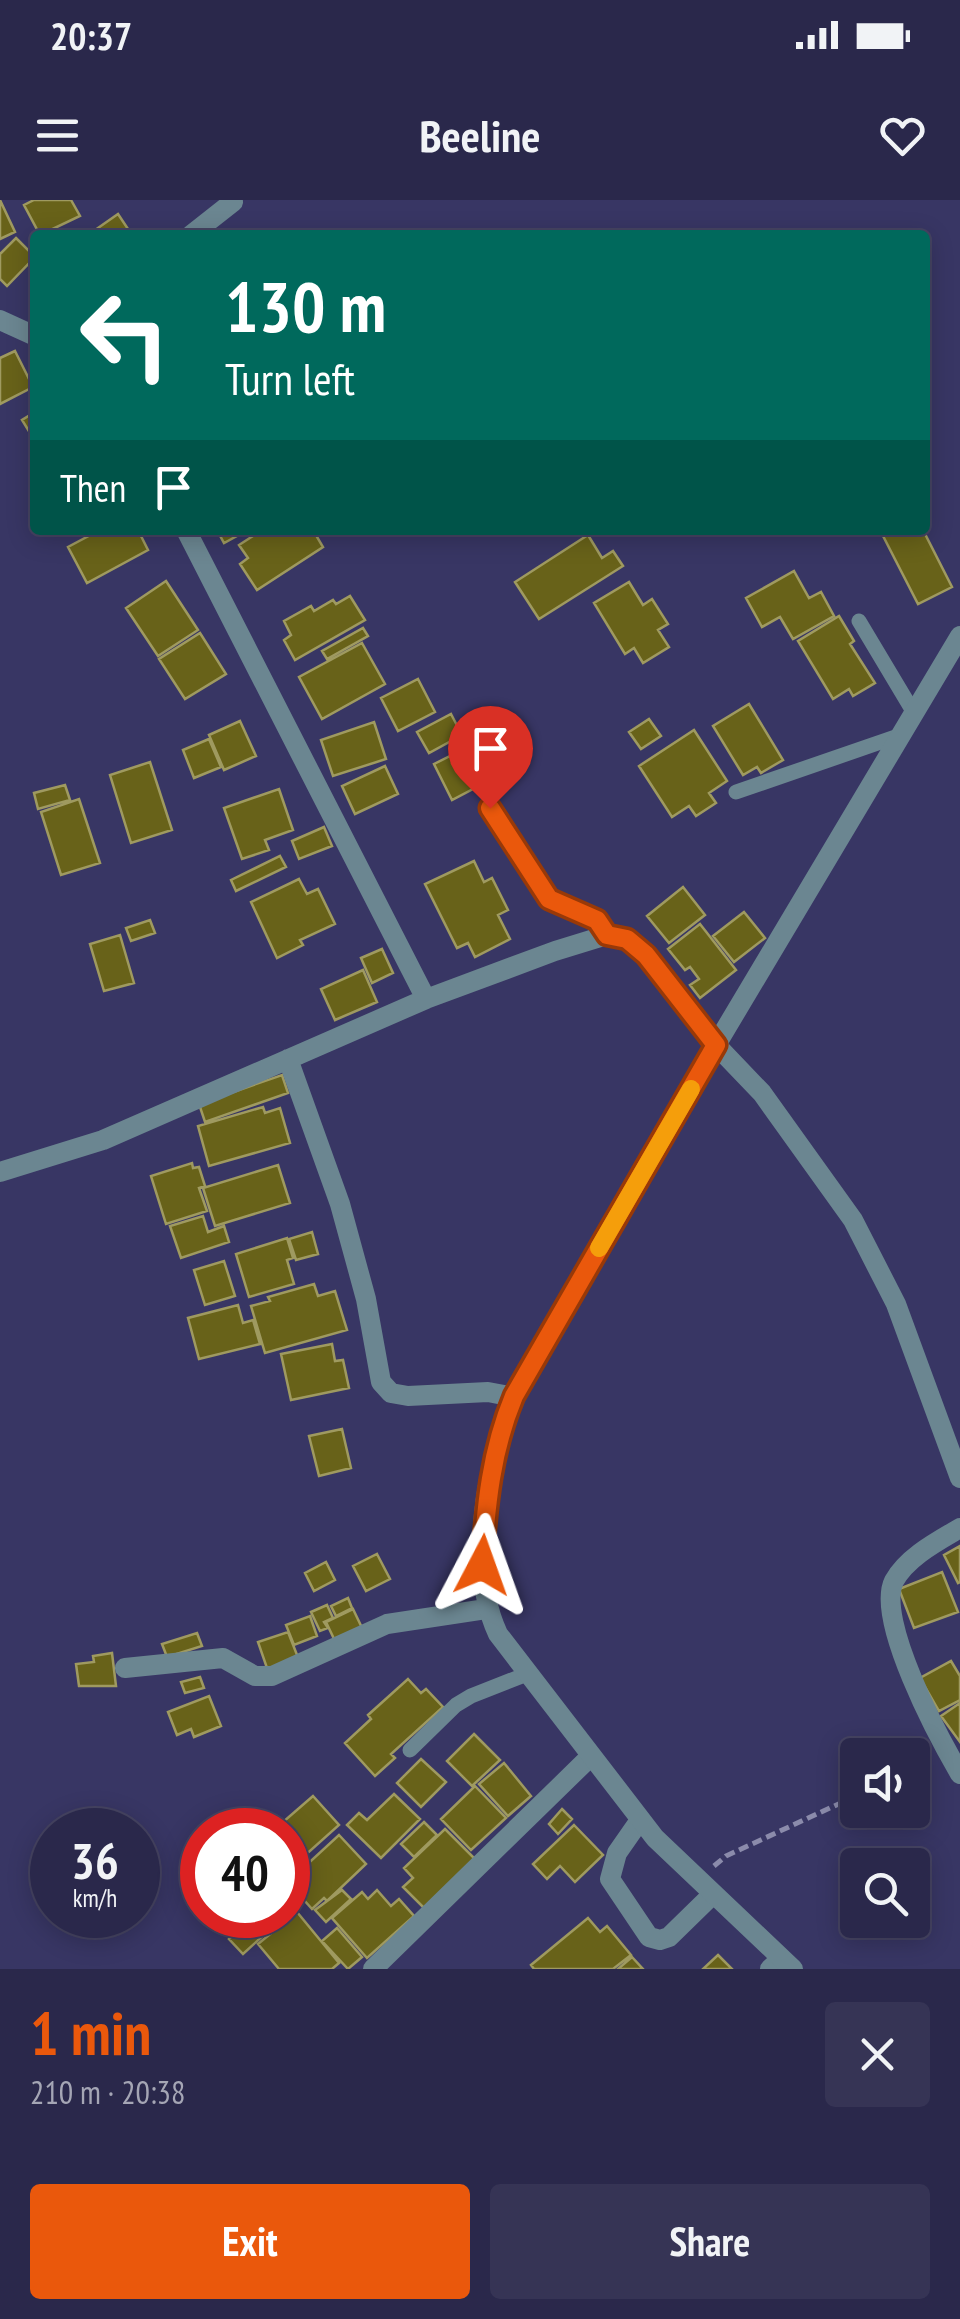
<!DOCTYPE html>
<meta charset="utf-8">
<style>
body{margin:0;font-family:"PT Sans Narrow",sans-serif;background:#363455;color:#f1f3f6;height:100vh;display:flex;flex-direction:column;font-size:38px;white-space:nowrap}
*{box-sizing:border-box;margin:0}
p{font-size:32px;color:#a5a6b5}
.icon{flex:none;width:55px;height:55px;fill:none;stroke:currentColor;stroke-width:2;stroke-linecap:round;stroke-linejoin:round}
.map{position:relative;height:1769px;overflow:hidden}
.side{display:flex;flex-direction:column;background:#2a284b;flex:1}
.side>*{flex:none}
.hud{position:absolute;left:30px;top:30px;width:900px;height:305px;border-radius:10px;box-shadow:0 5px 25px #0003,0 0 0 2px #464463;background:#00695c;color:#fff;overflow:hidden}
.fabs{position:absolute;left:840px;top:1538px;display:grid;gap:20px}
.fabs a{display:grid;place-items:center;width:90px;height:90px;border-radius:10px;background:#2a284b;box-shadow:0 5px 25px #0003,0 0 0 2px #464463;font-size:50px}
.speed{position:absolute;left:30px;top:1608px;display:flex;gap:20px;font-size:50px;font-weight:700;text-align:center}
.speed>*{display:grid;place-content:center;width:130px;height:130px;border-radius:50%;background:#2a284b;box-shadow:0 5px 25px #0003,0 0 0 2px #464463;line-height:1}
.speed small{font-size:25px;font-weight:400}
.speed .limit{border:15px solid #d22;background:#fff;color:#111}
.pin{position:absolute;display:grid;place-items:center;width:85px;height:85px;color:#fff;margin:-102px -42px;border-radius:50% 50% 50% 0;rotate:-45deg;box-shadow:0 0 10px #0007}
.pin .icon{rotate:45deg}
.me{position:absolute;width:110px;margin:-55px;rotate:4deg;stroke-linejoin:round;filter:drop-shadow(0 0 8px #0008)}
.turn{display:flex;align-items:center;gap:35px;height:210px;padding:0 30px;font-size:45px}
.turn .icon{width:130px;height:130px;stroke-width:2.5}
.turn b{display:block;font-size:70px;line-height:85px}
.then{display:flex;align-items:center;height:95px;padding:0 30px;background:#0003;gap:20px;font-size:38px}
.round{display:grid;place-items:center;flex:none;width:105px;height:105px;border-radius:10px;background:#363455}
.summary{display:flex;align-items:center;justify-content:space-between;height:170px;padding:0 30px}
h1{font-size:60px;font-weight:700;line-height:75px;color:#ea580c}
.button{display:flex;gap:20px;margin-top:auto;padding:20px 30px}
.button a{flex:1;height:115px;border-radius:10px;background:#ea580c;color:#fff;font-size:40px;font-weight:700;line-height:115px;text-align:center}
.button a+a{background:#363455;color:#f1f3f6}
.status{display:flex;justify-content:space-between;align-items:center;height:70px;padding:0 50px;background:#2a284b;direction:ltr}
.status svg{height:28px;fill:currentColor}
header{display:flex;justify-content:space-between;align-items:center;height:130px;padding:0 30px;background:#2a284b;font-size:45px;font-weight:700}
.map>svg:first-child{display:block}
.building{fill:#686219;stroke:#9f9a60;stroke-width:2.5}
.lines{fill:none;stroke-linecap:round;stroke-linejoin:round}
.path{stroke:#8b8bab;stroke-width:5;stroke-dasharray:10 5;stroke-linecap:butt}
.service{stroke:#6b8691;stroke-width:15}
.minor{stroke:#6b8691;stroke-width:20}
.tertiary{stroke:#6b8691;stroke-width:20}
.route-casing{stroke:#983908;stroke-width:25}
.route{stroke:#ea580c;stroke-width:18}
.slow{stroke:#f59e0b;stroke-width:18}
</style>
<div class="status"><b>20:37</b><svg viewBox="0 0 49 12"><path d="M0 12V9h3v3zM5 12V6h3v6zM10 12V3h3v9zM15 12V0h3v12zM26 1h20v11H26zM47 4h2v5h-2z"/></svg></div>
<header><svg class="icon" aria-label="menu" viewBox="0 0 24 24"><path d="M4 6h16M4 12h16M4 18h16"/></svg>Beeline<svg class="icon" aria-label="heart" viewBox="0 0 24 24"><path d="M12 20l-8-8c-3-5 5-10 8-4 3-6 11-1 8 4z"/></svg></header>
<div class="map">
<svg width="960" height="1769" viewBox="0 0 960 1769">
<rect width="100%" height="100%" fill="#383664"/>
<path class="building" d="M0,0L15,32L0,39Z
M34,0H71L80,16L40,35L24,5Z
M118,14L132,35H88Z
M16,38L35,57L7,86L0,79V54Z
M15,151L33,187L0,204V158Z
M35,212V241L22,220Z
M100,330H138L148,350L87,383L68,347Z
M217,330H248L224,343Z
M262,330H313L323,347L257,390L240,364L248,358L239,345Z
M880,330H923L952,387L918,404Z
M588,335L602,358L613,351L623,366L539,419L515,382Z
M794,371L809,398L821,392L834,416L793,439L780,417L762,427L746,398Z
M166,381L198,430L158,456L126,408Z
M629,382L643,405L652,399L668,424L658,430L669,447L643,463L634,448L625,454L594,403Z
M350,396L365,420L295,460L284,440L291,435L284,421L311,406L314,411L333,400L336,404Z
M839,416L854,441L850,444L875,483L853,496L849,489L833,499L798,441Z
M363,428L368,436L327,459L322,451Z
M200,433L226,474L185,499L159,459Z
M362,443L385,484L322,519L299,477Z
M418,479L435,512L398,531L381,498Z
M749,504L783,560L761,573L757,567L743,575L713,526Z
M451,514L462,535L429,553L417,532Z
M649,519L661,536L641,549L629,532Z
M240,521L256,556L224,570L209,535Z
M374,522L386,559L333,576L321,540Z
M694,530L727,581L709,593L716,603L696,616L689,606L672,617L639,566Z
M209,539L221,567L194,578L183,550Z
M484,539L507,586L483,598L477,587L452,600L434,564Z
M150,562L172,630L131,643L110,575Z
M385,566L398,594L355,614L342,586Z
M65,585L70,600L38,609L34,593Z
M279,589L293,630L265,640L269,650L242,659L224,608Z
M79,599L100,663L61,675L41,612Z
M324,627L332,646L299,659L292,641Z
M280,656L286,667L236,691L231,680Z
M474,661L484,682L492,678L508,710L498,715L510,739L475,757L468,743L457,748L425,684Z
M299,679L307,694L318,689L335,724L300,740L303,745L277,758L251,702Z
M683,687L705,715L669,743L647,716Z
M744,712L765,738L734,762L713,736Z
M150,720L155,733L131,741L126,728Z
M700,724L736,770L700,798L690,785L699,779L690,767L685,770L668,749Z
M120,735L134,783L104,791L90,744Z
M382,749L393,773L372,783L361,758Z
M363,770L377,802L335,820L321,789Z
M282,875L288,893L205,922L199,904Z
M263,907L265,913L280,908L290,943L209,966L198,926Z
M192,963L193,968L199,967L205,986L199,988L207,1011L166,1024L151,976Z
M278,965L290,1003L215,1026L203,988Z
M203,1016L208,1032L224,1026L229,1042L181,1058L170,1026Z
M312,1032L318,1054L296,1060L289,1039Z
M287,1038L293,1058L287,1060L294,1084L249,1097L236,1054Z
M224,1061L235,1096L205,1105L194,1070Z
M314,1084L318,1096L335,1091L347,1130L265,1153L251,1106L270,1101L268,1097Z
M238,1105L243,1123L253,1120L260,1144L199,1159L188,1118Z
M332,1144L335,1161L343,1160L349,1188L291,1200L281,1154Z
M342,1229L351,1268L319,1276L309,1236Z
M960,1346V1382L958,1383L944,1355Z
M377,1354L390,1379L366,1391L353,1366Z
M326,1362L335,1380L314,1391L305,1373Z
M942,1372L958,1412L914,1428L899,1389Z
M348,1398L352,1408L336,1416L331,1406Z
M327,1405L333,1418L324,1422L328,1428L320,1431L311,1412Z
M353,1409L363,1430L336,1443L326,1422Z
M310,1416L317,1436L294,1445L286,1425Z
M288,1432L299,1460L268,1471L258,1442Z
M197,1433L202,1446L167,1457L162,1444Z
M112,1453L116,1486H79L76,1464L94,1462L93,1456Z
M951,1461L960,1476V1500L939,1511L920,1478Z
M200,1477L204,1488L185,1493L181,1482Z
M408,1479L421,1493L426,1489L443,1507L391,1554L395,1558L375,1576L345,1543L371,1519L368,1515Z
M209,1496L221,1526L194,1537L191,1529L177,1535L168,1512Z
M960,1503V1542L941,1516Z
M474,1534L500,1560L472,1586L447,1561Z
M421,1559L446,1582L421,1607L397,1583Z
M504,1563L531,1596L508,1616L479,1584Z
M475,1586L506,1618L471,1650L441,1619Z
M394,1594L420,1619L381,1658L347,1625L359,1613L367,1620Z
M313,1596L339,1625L301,1659L288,1644V1630L275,1629Z
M562,1609L572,1619L558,1634L549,1624Z
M424,1622L437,1635L414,1657L401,1644Z
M574,1625L603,1655L575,1682L560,1666L547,1679L533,1664Z
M445,1629L476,1660L425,1709L403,1687L413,1678L404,1668Z
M339,1635L366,1664L327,1701L324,1698L312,1709L288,1682Z
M342,1690L351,1699L326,1722L315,1710Z
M377,1690L391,1706L399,1699L414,1716L367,1758L332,1718L362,1692L368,1699Z
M288,1691L300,1706L270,1730L258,1715H288Z
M297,1712L339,1763L332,1769H279L258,1744Z
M252,1717L267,1732L243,1754L229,1739Z
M588,1718L600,1732L607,1726L631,1755L613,1769H534L531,1765Z
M337,1728L362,1757L348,1769L322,1741Z
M718,1755L732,1769H703Z
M632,1757L643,1769H618Z"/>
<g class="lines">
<path class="path" d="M912,1566L927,1558
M714,1666L726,1656L858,1595"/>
<path class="service" d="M859,421L914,513
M736,592L901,535
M490,608L549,699L597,720L607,735
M410,1550L456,1505L471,1496L527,1474"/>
<path class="minor" d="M191,35L233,2
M0,120L35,136
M186,330L426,799
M288,859L340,1004L366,1099L381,1182L391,1193L408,1196L488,1192L514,1197
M0,972L103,940L426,799L555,751L607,735L627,739L646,755L716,845L762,893L853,1020L896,1104L960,1278
M960,1328C938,1341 907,1357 894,1381C875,1419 939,1538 960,1574
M125,1468L223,1458L255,1476H272L387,1424L486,1409
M640,1620L617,1653L610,1679L649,1737L660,1740L669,1737L712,1695
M373,1769L591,1556
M770,1769L781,1759"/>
<path class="tertiary" d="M793,1769L655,1638L498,1434C467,1368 486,1262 514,1197L716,845L960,436"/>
</g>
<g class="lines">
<g class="route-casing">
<path id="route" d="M482,1365C486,1306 491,1251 514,1196L716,845L646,755L627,739L607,735L597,720L549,699L490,608"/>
</g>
<use href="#route" class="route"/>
<path class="slow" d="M599,1048L691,889"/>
</g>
</svg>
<div class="fabs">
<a><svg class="icon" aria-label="sound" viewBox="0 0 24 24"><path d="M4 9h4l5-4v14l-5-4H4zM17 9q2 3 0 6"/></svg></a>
<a><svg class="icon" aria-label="search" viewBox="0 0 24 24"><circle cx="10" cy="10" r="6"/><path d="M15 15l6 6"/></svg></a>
</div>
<div class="speed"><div>36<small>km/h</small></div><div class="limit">40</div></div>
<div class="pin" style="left:490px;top:608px;background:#d93025"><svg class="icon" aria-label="arrive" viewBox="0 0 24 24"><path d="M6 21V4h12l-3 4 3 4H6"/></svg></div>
<svg class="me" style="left:482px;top:1365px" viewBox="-20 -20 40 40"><path d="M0-17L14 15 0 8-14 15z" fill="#ea580c" stroke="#fff" stroke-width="4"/></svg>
<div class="hud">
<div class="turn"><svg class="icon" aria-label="left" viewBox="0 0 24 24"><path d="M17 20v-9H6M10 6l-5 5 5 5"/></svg><div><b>130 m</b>Turn left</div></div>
<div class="then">Then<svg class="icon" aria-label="arrive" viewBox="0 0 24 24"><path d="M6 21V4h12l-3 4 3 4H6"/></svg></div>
</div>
</div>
<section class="side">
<div class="summary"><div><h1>1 min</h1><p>210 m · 20:38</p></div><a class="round"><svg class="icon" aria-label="close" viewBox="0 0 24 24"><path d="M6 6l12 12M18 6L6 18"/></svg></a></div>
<div class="button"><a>Exit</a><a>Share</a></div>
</section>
